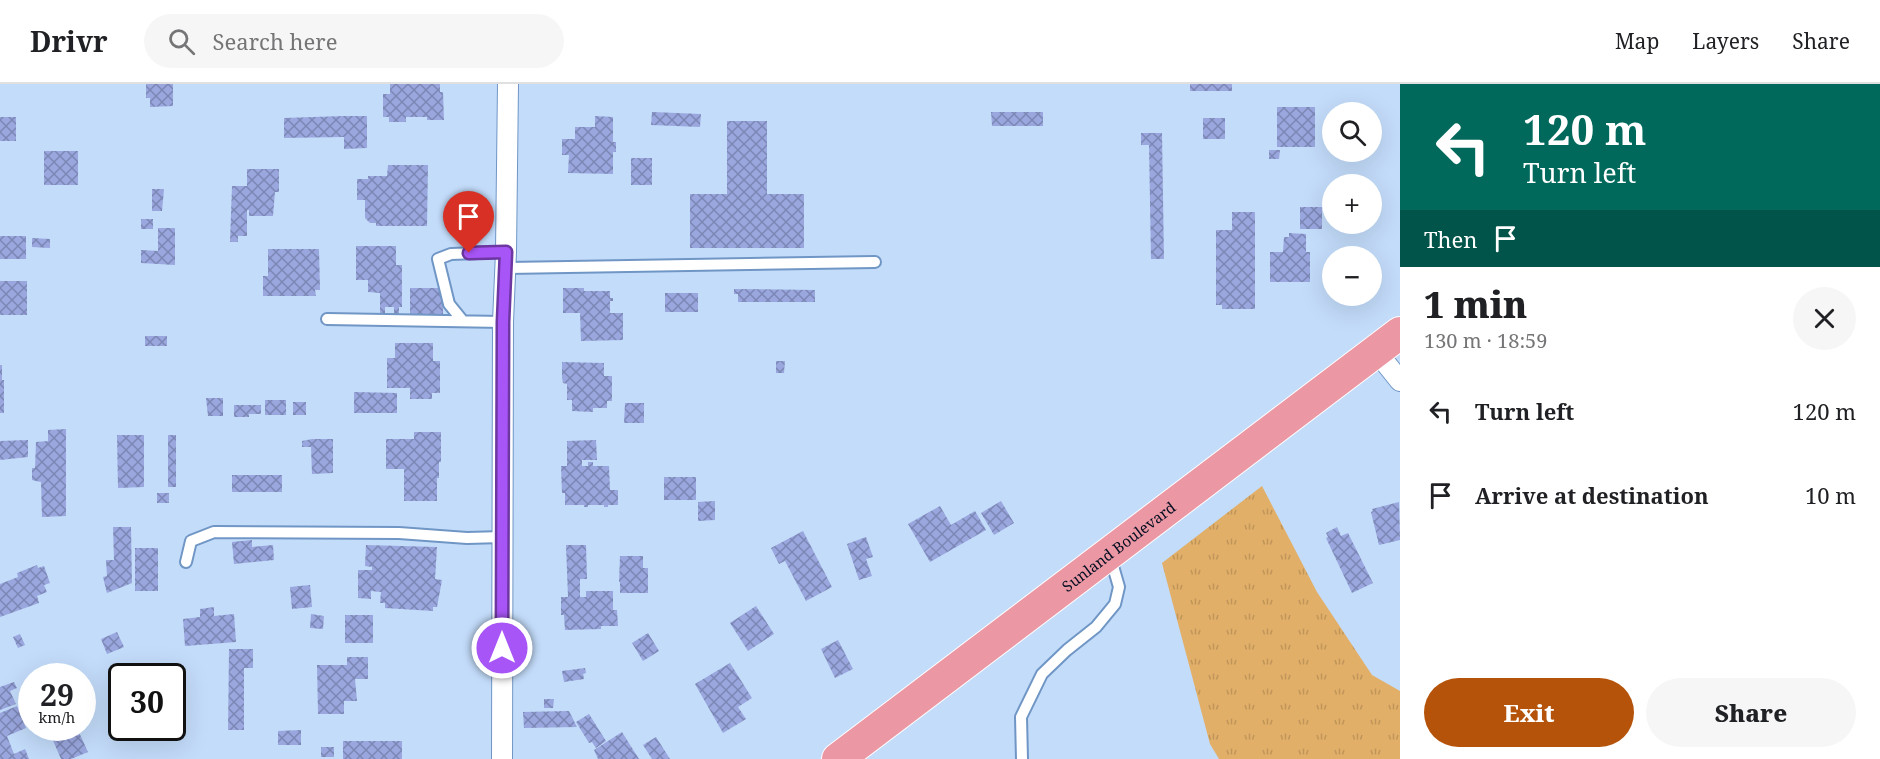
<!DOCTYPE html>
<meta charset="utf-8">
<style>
body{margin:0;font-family:"Noto Serif",serif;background:#f6f6f6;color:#202124;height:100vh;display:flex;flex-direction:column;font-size:22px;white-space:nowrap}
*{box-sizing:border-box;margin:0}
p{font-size:20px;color:#757577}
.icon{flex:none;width:33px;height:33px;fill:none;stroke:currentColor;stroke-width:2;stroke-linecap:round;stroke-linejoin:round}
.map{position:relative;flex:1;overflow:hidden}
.details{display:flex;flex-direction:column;background:#fff;width:480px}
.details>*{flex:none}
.banner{background:#00695c;color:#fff;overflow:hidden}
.fabs{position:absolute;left:1322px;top:18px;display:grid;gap:12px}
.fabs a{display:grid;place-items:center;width:60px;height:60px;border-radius:50%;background:#fff;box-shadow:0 6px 24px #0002;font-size:30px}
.speed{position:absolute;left:18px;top:579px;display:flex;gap:12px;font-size:30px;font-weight:700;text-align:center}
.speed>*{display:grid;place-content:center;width:78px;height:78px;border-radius:50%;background:#fff;box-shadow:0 6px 24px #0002;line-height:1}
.speed small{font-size:15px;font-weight:400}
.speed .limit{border:3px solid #111;border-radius:9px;background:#fff;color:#111}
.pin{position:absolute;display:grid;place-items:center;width:51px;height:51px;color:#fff;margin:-62px -26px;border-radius:50% 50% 50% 0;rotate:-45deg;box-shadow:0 0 6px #0007}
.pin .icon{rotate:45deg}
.me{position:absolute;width:66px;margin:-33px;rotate:0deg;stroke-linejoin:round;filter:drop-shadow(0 0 4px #0008)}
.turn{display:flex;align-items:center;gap:21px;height:126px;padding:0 24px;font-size:27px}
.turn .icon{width:78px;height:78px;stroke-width:2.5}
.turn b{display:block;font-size:42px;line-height:51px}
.then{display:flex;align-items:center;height:57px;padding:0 24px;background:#0003;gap:12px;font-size:22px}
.round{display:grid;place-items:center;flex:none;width:63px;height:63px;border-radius:32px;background:#f6f6f6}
.headline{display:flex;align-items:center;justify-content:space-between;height:102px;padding:0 24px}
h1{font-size:36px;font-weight:800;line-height:45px}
.primary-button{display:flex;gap:12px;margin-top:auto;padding:12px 24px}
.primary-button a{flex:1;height:69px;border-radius:36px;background:#b45309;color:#fff;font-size:24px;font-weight:800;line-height:69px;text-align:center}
.primary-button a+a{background:#f6f6f6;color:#202124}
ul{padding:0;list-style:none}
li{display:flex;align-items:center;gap:18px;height:84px;padding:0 24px}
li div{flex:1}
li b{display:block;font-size:22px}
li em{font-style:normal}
header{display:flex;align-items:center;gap:36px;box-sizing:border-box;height:84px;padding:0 30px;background:#fff;border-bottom:2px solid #e0e0e0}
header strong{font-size:28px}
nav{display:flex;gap:33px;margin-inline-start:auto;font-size:21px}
.search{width:420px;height:54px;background:#f6f6f6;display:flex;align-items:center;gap:15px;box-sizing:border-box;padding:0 21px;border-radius:33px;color:#757577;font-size:22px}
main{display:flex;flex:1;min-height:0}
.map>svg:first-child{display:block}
.grass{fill:url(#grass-tufts)}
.building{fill:url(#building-cross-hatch)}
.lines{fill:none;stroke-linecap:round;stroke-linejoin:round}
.lane-casing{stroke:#7096c5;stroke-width:14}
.street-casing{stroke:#7096c5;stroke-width:22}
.primary-casing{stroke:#fff;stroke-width:34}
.lane{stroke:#fff;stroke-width:10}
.street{stroke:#fff;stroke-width:20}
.primary{stroke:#ec97a4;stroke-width:32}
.route-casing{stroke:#6d37a1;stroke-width:15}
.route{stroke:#a855f7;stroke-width:10}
.labels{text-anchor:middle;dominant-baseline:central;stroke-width:6;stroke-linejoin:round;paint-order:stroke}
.street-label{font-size:15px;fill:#030f21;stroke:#c3dcfa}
</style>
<header>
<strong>Drivr</strong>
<div class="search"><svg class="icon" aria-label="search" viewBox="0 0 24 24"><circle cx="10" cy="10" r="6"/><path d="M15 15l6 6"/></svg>Search here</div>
<nav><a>Map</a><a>Layers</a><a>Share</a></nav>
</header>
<main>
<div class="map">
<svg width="1400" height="675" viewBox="0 0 1400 675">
<defs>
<pattern id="grass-tufts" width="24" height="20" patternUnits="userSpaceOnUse" patternTransform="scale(1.5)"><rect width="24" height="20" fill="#e2af68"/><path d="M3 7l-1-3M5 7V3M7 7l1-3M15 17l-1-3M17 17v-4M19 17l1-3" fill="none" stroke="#c0955a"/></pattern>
<pattern id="building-cross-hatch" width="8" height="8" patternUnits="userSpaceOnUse" patternTransform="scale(1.5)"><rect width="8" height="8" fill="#9aa7df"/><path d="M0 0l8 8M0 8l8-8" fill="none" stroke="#7b86b4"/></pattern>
</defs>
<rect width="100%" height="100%" fill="#c3dcfa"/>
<path class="grass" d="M1262,402L1317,508L1372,591L1400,607V675H1219L1210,660L1162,479Z"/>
<path class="building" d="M146,0H173V22L150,23V14H146Z
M390,0H440V8H443L444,36H427V33H406V38H389V33H383V10H390Z
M1190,0H1232V7H1190Z
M1277,23H1315V63H1277Z
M652,28L701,30L700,43L651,41Z
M991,28H1043V42H992Z
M344,32H367V64L344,65V53L284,54V34Z
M595,32L613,33V58H616V68H613V90L568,89L569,71H562V55H575V43H595Z
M0,33H16V57H0Z
M1203,34H1225V55H1203Z
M727,37H767V110H804V164H690V110H727Z
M1141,49H1162L1164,175H1151L1149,61H1141Z
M1269,66H1280L1279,75H1269Z
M44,67H78V101H44Z
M631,74H652V101H631Z
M388,81H428L427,142H376V139H370L365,134V116H357V95H368V92H387Z
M247,85H279V108H275L273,132H249V126H247V152H238V158H230L232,102H247Z
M152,105H164L162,127H152Z
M1300,123H1322V145H1300Z
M1232,128H1255V225H1222V221H1216V146H1232Z
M141,135H153V145H141Z
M158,144H175V181L141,179V166L158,167Z
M1289,149L1306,150V168H1310V198H1270V168H1283L1284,153H1289Z
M0,152H26V175H0Z
M32,154L50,155V164L32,163Z
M356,162H396V181H402V223H399V230H394V223H385V231H380V209L368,208V196H356Z
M268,165H319L320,206H315L316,212H263V192H268Z
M0,197H27V231H0Z
M410,204H443V231H410Z
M563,204H584V207H610V214H613V217H610V229H623V256L581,257L580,229H563Z
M734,205L815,206V218H738V210H734Z
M665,209H698V228H665Z
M145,252H167V262H145Z
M395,259H433V277H440V309H432V315H410V304H387V274H395Z
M776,277H785L784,289H776Z
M562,278L604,279V292H612V317H607V324H593V328L572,327V316H567V300L563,299L562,294Z
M0,281H2V296H4V329H0Z
M354,308L397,309V329H354Z
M206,314H223V332H208Z
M265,316H286V331H265Z
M293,318H306V331H293Z
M625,319H644V339H624Z
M234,321H261V330H249V333H234Z
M66,345V432L42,433L41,398L32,396V384H35L36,358L48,357V346Z
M414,348H441V378H439V394H437V417H404V385H386V355H414Z
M117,351H144V403L118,404Z
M168,351H176V403H168Z
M312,355H333V389L312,390L311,363H302V357Z
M28,356V373L0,376V357Z
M596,356L597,376H582V382H588V378H593V382H609L610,406H618V421H608V423H604V421H588V423H584V421H565V409H562L561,382H567V357Z
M232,391H282V408H232Z
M664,393H696V416H664Z
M157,409H169V419H157Z
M715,417V436L698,437V418Z
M1001,417L1014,439L994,451L981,429Z
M1399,418L1400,456L1379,461L1371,428L1373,427L1372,425Z
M940,422L951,441L975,427L986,446L930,478L908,440Z
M113,443H131L132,499L107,509L103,493L107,492L106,476H114Z
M1337,443L1341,452L1348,449L1373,499L1352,509L1326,454L1328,453L1326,449Z
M803,447L832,503L806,517L785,477L779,480L771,464Z
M866,453L873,473L866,475L872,492L859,496L847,460Z
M252,456V463L273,461L274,476L234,480L232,458Z
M366,461L437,463L435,495L442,496L437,523H433V527L385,524V519H380L381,508L371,507V515L358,514V486H372V483L365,482Z
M566,461H586L587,495H580V513H586V507H613V526H617L618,542H601V545L565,546L564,531H561V513H568Z
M135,464H158V507H135Z
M620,472H643V484H648V509H620V498H619Z
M37,481L38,484L44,482L50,499L44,501L47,508L37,512L39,519L0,533V500L18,493L17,489Z
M310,501L312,523L292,525L290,503Z
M756,522L774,550L748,567L730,539Z
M214,523V532L234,530L236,558L185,562L183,535L200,533V525Z
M311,530L324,532L323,545L310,544Z
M345,531H373V559H345Z
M117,548L124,563L107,570L101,555Z
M648,549L659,567L643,577L632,559Z
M20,550L25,561L18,564L13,553Z
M838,556L853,585L835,594L821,565Z
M229,565H253V584H244V646H228Z
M347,573H368V595H355L357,617H344V630H318L317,581H347Z
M730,579L752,614L738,623L746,635L723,649L695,600Z
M585,584L586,589L583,590L584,595L564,598L562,587Z
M14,598L17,604L10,607L16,620L0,626V603Z
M544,615H554L553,624H544Z
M17,622L26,644L7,652L14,670L25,665L29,675H0V629Z
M569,627L577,643L524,644L523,628Z
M589,630L606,657L596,664L592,658L589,659L576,638Z
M50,644H77L88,668L71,675H61L48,645Z
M301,646V661H278V647Z
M622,648L639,675H598L594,666Z
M656,653L670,675H652L643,661Z
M343,657H402V675H343Z
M321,663H334V673H321Z"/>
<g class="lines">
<g class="lane-casing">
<path id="lane" d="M506,184L875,178
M327,235L503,238
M462,236L449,220L438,175L451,170L506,168
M186,478L191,457L214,448L399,449L467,454L503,453
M1022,675L1021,633L1042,590L1067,566L1096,543L1115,520L1119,503L1110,472"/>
</g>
<g class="street-casing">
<path id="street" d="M1376,267L1400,297
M502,675L503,238L506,168L508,0"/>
</g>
<g class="primary-casing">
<g id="primary">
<path id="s1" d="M838,675L1400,249"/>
</g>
</g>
<use href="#lane" class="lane"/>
<use href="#street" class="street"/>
<use href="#primary" class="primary"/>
</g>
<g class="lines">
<g class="route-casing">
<path id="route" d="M469,169L506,168L503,238L502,564"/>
</g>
<use href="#route" class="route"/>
</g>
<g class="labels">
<g class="street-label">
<text stroke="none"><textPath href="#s1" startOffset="352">Sunland Boulevard</textPath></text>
</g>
</g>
</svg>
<div class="fabs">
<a><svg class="icon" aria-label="search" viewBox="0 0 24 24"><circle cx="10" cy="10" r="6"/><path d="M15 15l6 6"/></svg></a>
<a>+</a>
<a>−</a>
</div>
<div class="speed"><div>29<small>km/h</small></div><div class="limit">30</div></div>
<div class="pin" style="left:469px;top:169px;background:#d93025"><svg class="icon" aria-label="arrive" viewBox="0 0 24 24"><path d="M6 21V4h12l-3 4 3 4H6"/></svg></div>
<svg class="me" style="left:502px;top:564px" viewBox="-20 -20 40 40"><circle r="17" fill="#a855f7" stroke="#fff" stroke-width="3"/><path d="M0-11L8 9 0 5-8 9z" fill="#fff"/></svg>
</div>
<section class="details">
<div class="banner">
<div class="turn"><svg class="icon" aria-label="left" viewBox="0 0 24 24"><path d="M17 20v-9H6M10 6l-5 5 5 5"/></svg><div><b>120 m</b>Turn left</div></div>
<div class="then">Then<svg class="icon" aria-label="arrive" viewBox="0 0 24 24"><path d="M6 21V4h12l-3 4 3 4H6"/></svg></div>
</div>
<div class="headline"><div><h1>1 min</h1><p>130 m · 18:59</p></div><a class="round"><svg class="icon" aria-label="close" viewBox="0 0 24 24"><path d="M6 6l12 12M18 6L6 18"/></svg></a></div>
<ul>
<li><svg class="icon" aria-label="left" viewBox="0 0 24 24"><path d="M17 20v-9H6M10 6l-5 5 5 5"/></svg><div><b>Turn left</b></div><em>120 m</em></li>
<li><svg class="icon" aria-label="arrive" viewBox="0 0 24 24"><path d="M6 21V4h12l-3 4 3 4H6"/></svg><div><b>Arrive at destination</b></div><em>10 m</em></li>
</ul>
<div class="primary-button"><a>Exit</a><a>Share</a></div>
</section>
</main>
